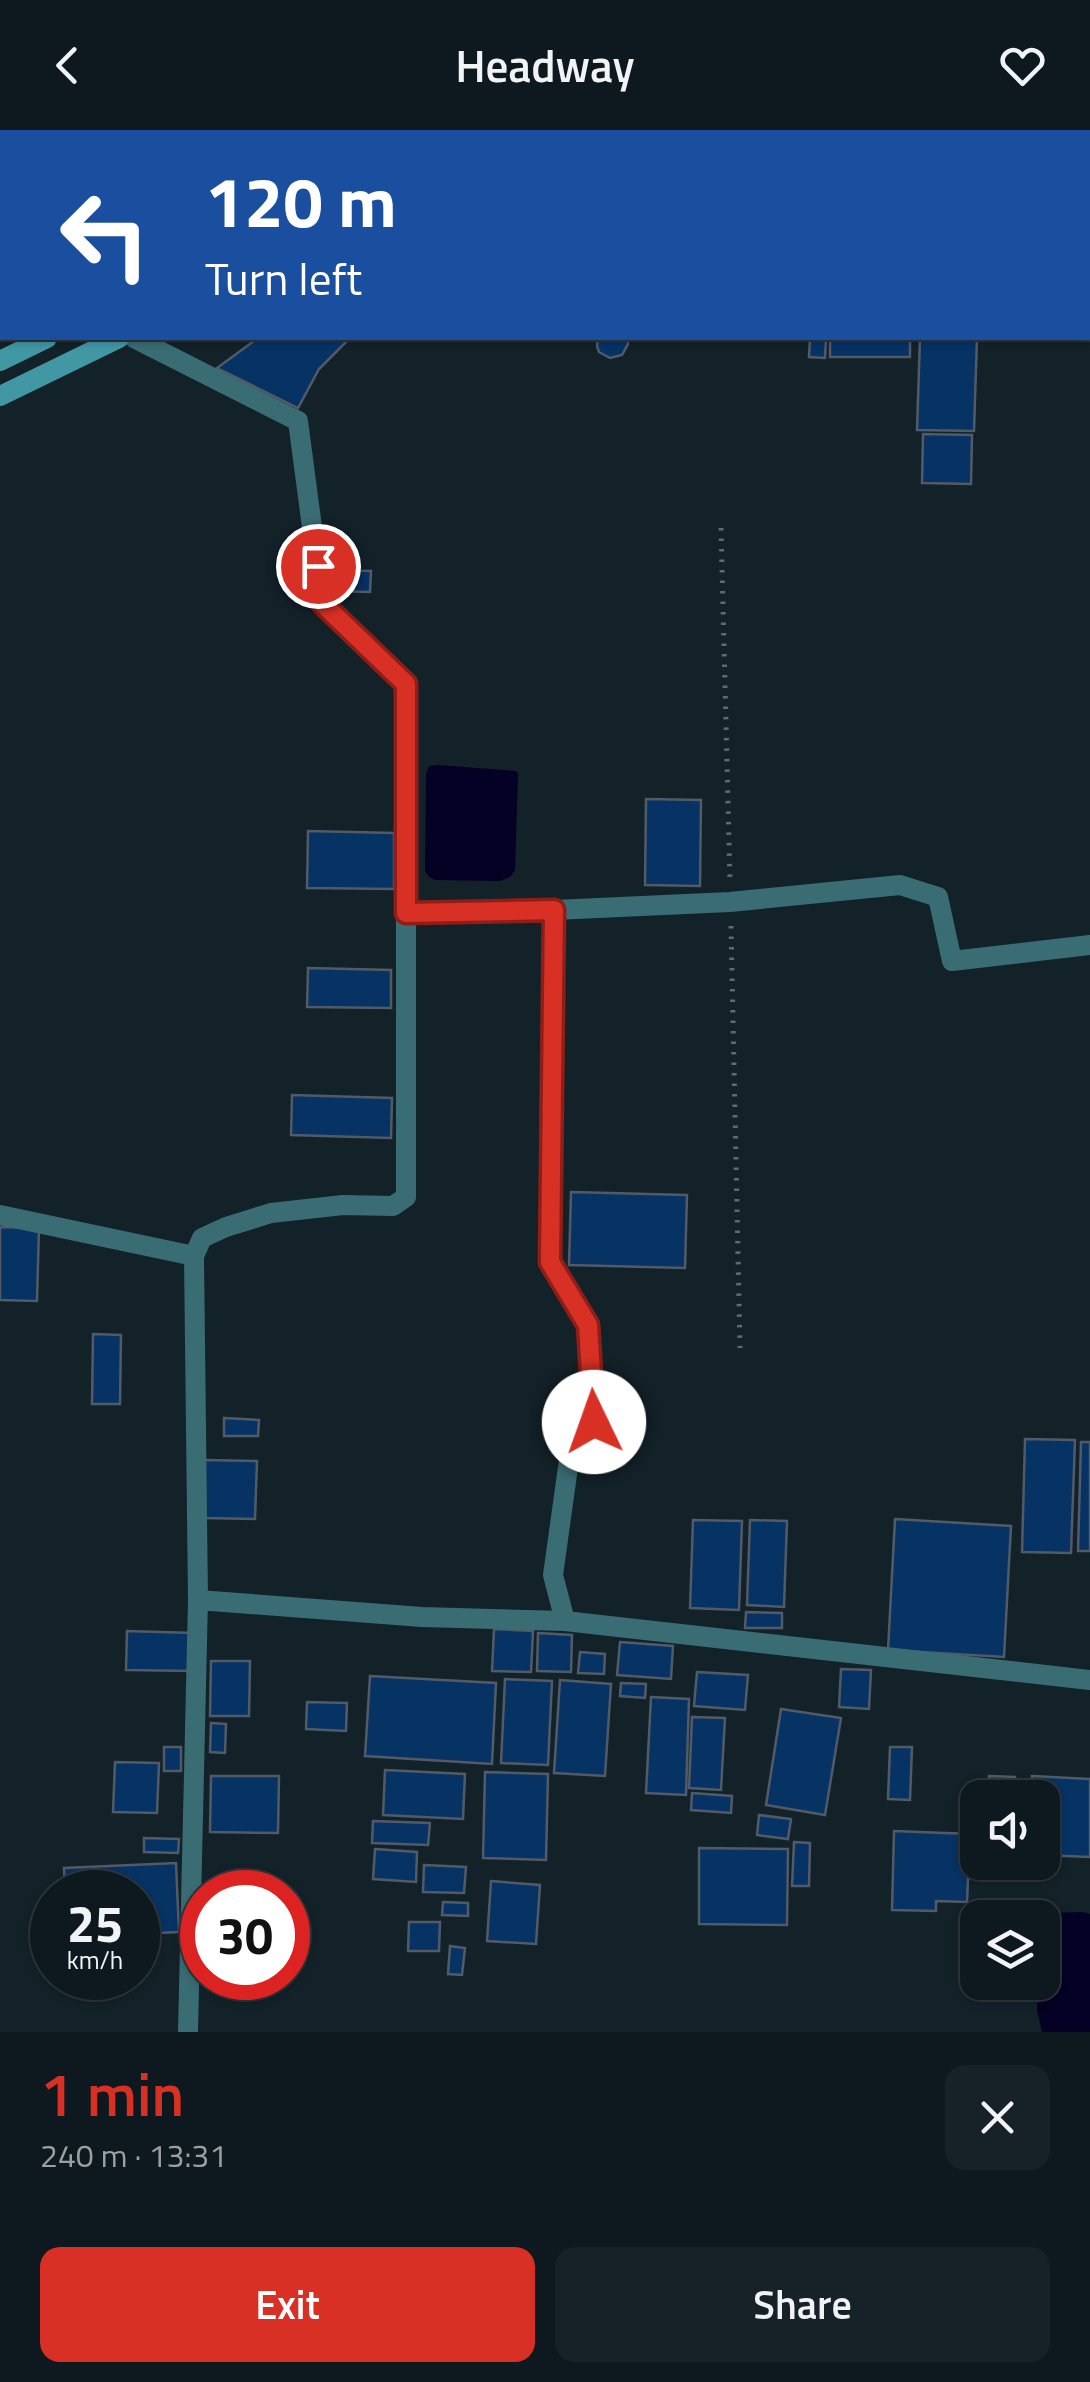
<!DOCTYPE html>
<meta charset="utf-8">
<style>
body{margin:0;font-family:"Titillium Web",sans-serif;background:#172228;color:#f1f3f6;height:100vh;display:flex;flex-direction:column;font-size:38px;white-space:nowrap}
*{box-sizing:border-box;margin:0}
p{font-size:32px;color:#9ba0a4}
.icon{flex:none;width:55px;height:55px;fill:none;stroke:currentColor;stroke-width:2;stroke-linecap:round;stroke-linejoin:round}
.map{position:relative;height:1902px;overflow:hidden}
.panel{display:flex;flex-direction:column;background:#0e191f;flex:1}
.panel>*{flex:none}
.hud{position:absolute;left:0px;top:0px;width:1090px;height:210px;box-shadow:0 2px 8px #0004,0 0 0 2px #2e383d;background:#1a4fa0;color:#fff;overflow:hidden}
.buttons{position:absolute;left:960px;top:1650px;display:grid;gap:20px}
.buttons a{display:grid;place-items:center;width:100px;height:100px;border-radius:20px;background:#0e191f;box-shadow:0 2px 8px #0004,0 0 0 2px #2e383d;font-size:50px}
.speed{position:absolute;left:30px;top:1740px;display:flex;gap:20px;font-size:50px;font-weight:700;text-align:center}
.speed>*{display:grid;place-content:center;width:130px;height:130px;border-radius:50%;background:#0e191f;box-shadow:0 2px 8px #0004,0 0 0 2px #2e383d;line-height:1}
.speed small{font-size:25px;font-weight:400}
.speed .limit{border:15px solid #d22;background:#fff;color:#111}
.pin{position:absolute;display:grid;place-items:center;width:85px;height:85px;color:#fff;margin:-42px;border:5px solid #fff;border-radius:50%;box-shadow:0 2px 10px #0007}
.me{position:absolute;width:110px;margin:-55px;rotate:357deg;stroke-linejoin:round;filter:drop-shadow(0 0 8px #0008)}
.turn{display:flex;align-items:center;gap:35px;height:210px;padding:0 40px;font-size:45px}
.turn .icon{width:130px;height:130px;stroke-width:2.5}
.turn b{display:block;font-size:70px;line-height:85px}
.round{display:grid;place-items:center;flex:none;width:105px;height:105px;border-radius:20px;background:#172228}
.headline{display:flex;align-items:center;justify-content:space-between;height:170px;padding:0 40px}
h1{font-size:60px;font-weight:600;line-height:75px;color:#d93025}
.action{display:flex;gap:20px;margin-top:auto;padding:20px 40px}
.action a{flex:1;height:115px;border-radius:20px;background:#d93025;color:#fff;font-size:40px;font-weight:600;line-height:115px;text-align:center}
.action a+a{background:#172228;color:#f1f3f6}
header{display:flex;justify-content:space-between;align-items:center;height:130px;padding:0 40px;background:#0e191f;font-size:45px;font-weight:600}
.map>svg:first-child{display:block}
.water{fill:#050124}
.building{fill:#073264;stroke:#515b68;stroke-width:2.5}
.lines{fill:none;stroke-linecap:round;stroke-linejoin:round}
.path{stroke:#5e6b72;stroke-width:5;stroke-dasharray:2.5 8;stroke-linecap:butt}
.minor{stroke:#3a6c74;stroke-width:20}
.secondary{stroke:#4297a5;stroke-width:20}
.route-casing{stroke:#8d1f18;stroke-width:25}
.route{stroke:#d93025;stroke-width:18}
</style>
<header><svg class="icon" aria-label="back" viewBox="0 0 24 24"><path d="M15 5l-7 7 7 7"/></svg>Headway<svg class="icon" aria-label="heart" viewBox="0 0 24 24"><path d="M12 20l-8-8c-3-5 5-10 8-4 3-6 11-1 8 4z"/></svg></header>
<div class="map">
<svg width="1090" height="1902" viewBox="0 0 1090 1902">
<rect width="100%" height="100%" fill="#132129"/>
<path class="water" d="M438,635L516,641L518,644L515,740L510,747L500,751L435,750L429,747L425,740L426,645L429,636Z
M1083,1782L1090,1784V1902H1042L1037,1880L1038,1853L1042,1852L1043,1814L1053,1783Z"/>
<path class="building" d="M10,0H59V2H10Z
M0,64H2V132L0,131Z
M258,208H348L349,209L319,239L298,278L217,238Z
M598,208H627L628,214L622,225L610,228L599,222L597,216Z
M810,208H826L825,228L809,227Z
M830,208H910V227H830Z
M920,208H977L974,301L917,300Z
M923,304L972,305L971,354L922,353Z
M333,440L371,441L370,462L333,461Z
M646,669L701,670L700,756L645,755Z
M308,701L394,703V759L307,758Z
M308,838L391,840V878L307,877Z
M292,965L392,968L391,1008L291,1005Z
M571,1062L687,1065L685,1138L569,1135Z
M0,1097L39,1098L37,1171L0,1170Z
M93,1204L121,1205L120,1274H92Z
M224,1288L259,1290L258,1306H224Z
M1025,1309L1075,1310L1071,1423L1022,1422Z
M1081,1312H1090V1421H1078Z
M205,1330L257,1331L255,1389L203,1388Z
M895,1389L1011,1396L1004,1527L888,1520Z
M693,1390L742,1391L739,1480L690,1478Z
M750,1390L787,1391L784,1477L747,1475Z
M746,1482L782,1483V1498H745Z
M494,1499L533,1501L531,1542L492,1541Z
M127,1501L193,1503L192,1541L126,1540Z
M538,1503L572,1505L571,1542L537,1541Z
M620,1512L673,1516L671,1549L617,1545Z
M580,1522L605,1524L604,1544L578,1543Z
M211,1531H250L249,1586H210Z
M841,1539L871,1540L869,1579L839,1577Z
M697,1542L748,1545L745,1580L694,1576Z
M370,1546L496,1553L492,1634L365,1626Z
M505,1549L552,1551L548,1635L501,1633Z
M560,1550L611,1554L605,1646L554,1643Z
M621,1553L646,1554L645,1568L620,1566Z
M651,1567L689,1569L686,1665L646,1663Z
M307,1572L347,1573L346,1601L306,1599Z
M781,1579L841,1588L825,1685L766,1675Z
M692,1587L725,1588L721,1660L689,1658Z
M211,1593L226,1594L225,1623L210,1622Z
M164,1617H181V1641H164Z
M890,1617H912L910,1670L888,1669Z
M115,1632L159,1633L157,1683L113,1682Z
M385,1640L465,1644L463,1689L383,1685Z
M485,1642L548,1644L546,1730L483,1728Z
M211,1646H279L278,1703L210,1702Z
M989,1646L1015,1647L1013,1668H988Z
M1032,1646L1090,1649V1727L1042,1725V1668H1031Z
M692,1663L732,1666L731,1683L691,1680Z
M759,1685L791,1689L788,1709L757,1705Z
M373,1691L430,1693L428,1715L372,1713Z
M894,1701L970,1704L967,1772L936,1771V1781L892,1780Z
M144,1708L179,1709L178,1723L144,1722Z
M794,1712L810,1713L809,1756H792Z
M699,1718L788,1719L787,1795L699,1794Z
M375,1719L417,1722L416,1752L373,1749Z
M176,1733L179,1802L138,1804V1762H65L64,1738Z
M424,1735L466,1737L464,1763L423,1762Z
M491,1751L540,1755L536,1814L487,1811Z
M443,1772L468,1773V1786L442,1785Z
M409,1792H440L439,1821H408Z
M972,1812H978V1830H972Z
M450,1816L465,1818L462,1845L448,1844Z"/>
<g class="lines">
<path class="path" d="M721,398L730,750
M731,796L740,1218"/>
<path class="minor" d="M579,0V2
M1088,84H1090
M0,146H2
M134,208L298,291L322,473L406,554V1067L393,1076L343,1075L271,1083L226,1097L202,1108L194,1126
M554,780L551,1132L589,1195L593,1292L569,1330L553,1445L565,1491
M406,783L554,780L730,772L900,755L938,767L952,831L1090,815
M0,1085L194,1126L198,1470L188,1902
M198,1470L422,1487L565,1491L1090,1550"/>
<path class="secondary" d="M320,2L322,0
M359,2L361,0
M0,231L47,208
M0,266L119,208"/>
</g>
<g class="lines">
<g class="route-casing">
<path id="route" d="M318,436L322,473L406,554V783L554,780L550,1132L588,1195L594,1292"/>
</g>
<use href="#route" class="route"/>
</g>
</svg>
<div class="buttons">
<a><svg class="icon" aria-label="sound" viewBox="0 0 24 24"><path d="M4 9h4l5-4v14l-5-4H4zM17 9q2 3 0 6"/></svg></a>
<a><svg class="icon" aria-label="layers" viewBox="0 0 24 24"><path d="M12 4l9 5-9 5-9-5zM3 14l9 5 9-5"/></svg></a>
</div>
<div class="speed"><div>25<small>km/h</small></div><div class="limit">30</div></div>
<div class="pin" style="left:318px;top:436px;background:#d93025"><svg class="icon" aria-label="arrive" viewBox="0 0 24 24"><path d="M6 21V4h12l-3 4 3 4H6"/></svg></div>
<svg class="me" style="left:594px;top:1292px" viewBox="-20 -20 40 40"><circle r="19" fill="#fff"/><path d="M0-13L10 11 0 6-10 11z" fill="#d93025"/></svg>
<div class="hud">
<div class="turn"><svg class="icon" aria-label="left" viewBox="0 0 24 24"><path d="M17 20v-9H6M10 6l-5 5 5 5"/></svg><div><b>120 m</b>Turn left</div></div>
</div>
</div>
<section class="panel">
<div class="headline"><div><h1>1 min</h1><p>240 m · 13:31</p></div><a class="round"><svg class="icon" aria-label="close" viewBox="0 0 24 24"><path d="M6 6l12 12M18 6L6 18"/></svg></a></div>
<div class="action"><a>Exit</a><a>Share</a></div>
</section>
